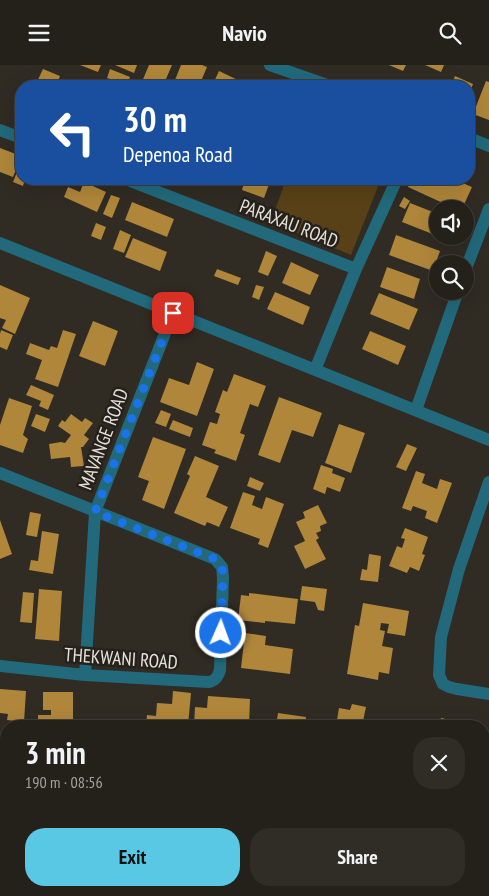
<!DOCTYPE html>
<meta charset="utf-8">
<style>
body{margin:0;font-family:"PT Sans Narrow",sans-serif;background:#302d27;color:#f1f3f6;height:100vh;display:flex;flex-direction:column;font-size:19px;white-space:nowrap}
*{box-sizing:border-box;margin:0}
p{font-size:16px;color:#a3a3a2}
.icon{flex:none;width:28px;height:28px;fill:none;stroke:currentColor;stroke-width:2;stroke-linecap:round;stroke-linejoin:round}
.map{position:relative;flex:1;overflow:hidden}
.panel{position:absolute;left:0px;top:655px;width:490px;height:176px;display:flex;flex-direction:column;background:#24201a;border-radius:20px 20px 0 0;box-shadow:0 5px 20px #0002,0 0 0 1px #413e39}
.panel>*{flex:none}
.top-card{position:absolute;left:15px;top:15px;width:460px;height:105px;border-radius:20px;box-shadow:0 5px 20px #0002,0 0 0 1px #413e39;background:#1a4fa0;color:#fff;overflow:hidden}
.fabs{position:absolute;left:429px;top:135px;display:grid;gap:10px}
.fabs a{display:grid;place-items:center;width:45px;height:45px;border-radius:50%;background:#24201a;box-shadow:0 5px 20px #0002,0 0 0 1px #413e39;font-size:25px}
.pin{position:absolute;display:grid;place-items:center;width:42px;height:42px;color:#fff;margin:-21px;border-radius:10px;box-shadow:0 2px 8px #0006}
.me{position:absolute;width:55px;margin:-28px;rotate:2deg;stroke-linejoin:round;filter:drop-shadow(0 0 4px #0008)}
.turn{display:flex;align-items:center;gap:18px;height:105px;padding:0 25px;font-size:22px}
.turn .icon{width:65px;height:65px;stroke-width:2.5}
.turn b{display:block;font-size:35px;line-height:42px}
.round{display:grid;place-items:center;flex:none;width:52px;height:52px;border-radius:20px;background:#302d27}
.headline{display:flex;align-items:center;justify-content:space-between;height:85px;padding:0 25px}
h1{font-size:30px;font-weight:700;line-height:38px}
.action{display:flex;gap:10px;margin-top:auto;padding:10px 25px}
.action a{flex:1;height:58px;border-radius:20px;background:#59c8e5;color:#111;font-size:20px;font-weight:700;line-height:58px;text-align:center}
.action a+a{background:#302d27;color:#f1f3f6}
header{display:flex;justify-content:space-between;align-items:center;height:65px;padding:0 25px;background:#24201a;font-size:22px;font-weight:700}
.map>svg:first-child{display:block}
.built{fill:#3b3427}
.green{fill:#584116}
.building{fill:#af863a}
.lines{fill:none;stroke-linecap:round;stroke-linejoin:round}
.minor{stroke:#21697b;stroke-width:12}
.major{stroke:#1ba2bf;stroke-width:12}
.route{stroke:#1a73e8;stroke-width:9;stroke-dasharray:0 16.2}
.labels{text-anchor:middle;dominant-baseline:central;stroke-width:5;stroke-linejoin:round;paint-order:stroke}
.street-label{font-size:19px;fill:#e4e1dc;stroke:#26211a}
</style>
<header><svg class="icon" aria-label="menu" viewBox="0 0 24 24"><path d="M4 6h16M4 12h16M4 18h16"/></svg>Navio<svg class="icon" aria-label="search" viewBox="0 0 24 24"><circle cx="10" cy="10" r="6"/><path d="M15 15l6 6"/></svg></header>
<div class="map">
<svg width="489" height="831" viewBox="0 0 489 831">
<rect width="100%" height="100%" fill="#302b23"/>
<path class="built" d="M0,812L6,813V825H114L167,831H0Z"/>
<path class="green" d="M286,114H381L351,190L271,157Z"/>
<path class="building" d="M80,0H101L98,7Z
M115,0H137L134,8Z
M149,0H172L163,21H146L141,19Z
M181,0H202L207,2L199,21H176L173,20Z
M389,0H406L403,6Z
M425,0H444L441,7Z
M43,4L60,11L56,21H35Z
M110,4L130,12L127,20L107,13Z
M219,6L240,16L238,21H212Z
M455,11L473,19L469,29V21H451Z
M486,16L489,17V55L473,49Z
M0,83L21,91L13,112L0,107Z
M469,90L475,93L469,107Z
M17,107L21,108V114H25L23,121L13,117Z
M216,114H233L231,120Z
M245,114H271L264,133L242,125Z
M412,114H453L472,122L462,144H456L408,122Z
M84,117L106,127L97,147L64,132L68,122L80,127Z
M111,130L120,133L112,153L103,149Z
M404,132L410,136L405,144L399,141Z
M132,137L174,154L167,172L125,155Z
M410,138L438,149V164L435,170L402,157Z
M96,158L106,162L101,175L91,171Z
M120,165L131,170L124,188L113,184Z
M396,170L440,186L433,206L389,190Z
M133,173L167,187L160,206L125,192Z
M266,186L277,191L268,211L258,207Z
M291,197L319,210L310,230L282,218Z
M387,202L420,214L414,234L380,222Z
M217,204L241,213L238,220L214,211Z
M0,220L30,233L15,269L2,263L6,255L0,253Z
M256,220L264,222L259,235L252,232Z
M275,227L310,242L303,260L267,244Z
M379,228L418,244L409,265L370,249Z
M93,256L118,266L105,301L79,291Z
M1,265L13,270L7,285L0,282V269Z
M63,265L76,269L58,322L35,314L42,295L26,289L30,278L49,285L51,281L57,283Z
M370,266L406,281L398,300L362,284Z
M197,297L214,304L197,351L160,337L169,313L189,320Z
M234,309L266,321L258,342L250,339L240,368L245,370L236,396L214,388L216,385L202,380L210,357L217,359L220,349L215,347L223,325L227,327Z
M31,320L54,330L48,345L39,341L41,336L26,330Z
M279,332L322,348L313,372L292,365L280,398L258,390Z
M9,333L32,341L23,370L28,374L23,388L0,380V360Z
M161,345L171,349L166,362L155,358Z
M36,349L50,354L45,367L31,361Z
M71,349L82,357L85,353L93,358L84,370L89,374L83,382H81L84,401L71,402L70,392L51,394L49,379L61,377L65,378L71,370L58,361L62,355L65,357Z
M173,355L193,363L190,372L169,364Z
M339,359L365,368L351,408L325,398Z
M153,372L186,384L164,444L142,435L149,416L138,412Z
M407,379L417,383L406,406L396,402Z
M195,391L219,401L206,432L228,442L219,462L207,457L205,461L174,448L190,411L187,409Z
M321,400L333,404L332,408L345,413L340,427L327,422L325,429L313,424Z
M416,406L425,409L422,418L437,424L440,414L452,418L437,458L425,453L427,446L413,441L411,446L402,443Z
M250,412L264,418L260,426L247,421Z
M243,427L255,431L252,440L262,444L266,432L284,439L268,483L258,479L260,474L230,463Z
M318,440L327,458L320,461L321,466L316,468L319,473L316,475L326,494L305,504L294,481L305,476L296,457L305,453L303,447Z
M30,447L41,449L37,472L26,470Z
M0,455L12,489L0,494Z
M405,463L428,472L422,489L425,490L419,506L410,502L407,508L389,501L397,481L402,483L405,474L401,473Z
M42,466L59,469L53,509L29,505L31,495L38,496Z
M369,489L381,491L378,517L360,515L362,504L367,505Z
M302,521L327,524L324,546L318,545L315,537L300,535Z
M39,524L62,526L59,576L35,574Z
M23,527L34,528L32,558L20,557Z
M249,528L298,534L295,559L265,556V558L238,555L241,530L249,531Z
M363,538L409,546L405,571L387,568L389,559L381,558L380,565L385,566L382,581L393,583L389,609L379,607L378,615L347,609L355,560L359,561Z
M245,568L266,571L265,580L293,584L290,609L241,603Z
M0,624L26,626L24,657L7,655L8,649L0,648Z
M173,626L191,628L188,661H146L147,650L156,651L157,638L172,639Z
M43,627H73V661H38V650H51V645H43Z
M208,631L250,634L249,661H194L195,642L207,643Z
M352,639L366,642L362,661H336L339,643L350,645Z
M278,648L306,652L305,661H276Z
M441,653L473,660L472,661H439Z"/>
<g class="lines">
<path class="minor" d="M270,0L330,21
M0,65L21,73
M469,73L489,81
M125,114L356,204
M0,178L489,375
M465,206L489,144
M315,305L356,204L397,114
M416,345L458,226
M0,408L215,494L222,502L223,513L220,605C218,612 215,616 208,617L85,610L0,601
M489,417L459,504L441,572L439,610L443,619L449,622L457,624L489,629
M85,610L95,447L173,248
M0,827L38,831"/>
<path class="major" d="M0,735L6,736
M0,762H6
M484,791L489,792
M484,825H489"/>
</g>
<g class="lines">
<path class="route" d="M173,248L95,447L215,494C220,498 222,502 223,508L221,568"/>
</g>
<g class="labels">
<g class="street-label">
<text transform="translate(289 158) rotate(21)">PARAXAU ROAD</text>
<text transform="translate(103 374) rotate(-69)">MAVANGE ROAD</text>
<text transform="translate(121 593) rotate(4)">THEKWANI ROAD</text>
</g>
</g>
</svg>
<div class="fabs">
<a><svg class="icon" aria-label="sound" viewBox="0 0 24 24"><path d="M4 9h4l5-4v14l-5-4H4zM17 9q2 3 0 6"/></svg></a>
<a><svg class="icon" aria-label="search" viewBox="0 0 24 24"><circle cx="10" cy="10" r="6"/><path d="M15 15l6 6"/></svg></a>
</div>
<div class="pin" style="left:173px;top:248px;background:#d93025"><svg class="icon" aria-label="arrive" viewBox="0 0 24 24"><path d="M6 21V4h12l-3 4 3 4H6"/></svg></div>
<svg class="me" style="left:221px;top:568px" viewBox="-20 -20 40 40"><circle r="17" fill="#1a73e8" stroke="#fff" stroke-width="3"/><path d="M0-11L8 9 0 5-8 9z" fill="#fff"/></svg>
<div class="top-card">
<div class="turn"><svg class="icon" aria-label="left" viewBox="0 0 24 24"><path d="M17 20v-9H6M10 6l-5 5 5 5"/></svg><div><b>30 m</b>Depenoa Road</div></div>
</div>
<section class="panel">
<div class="headline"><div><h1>3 min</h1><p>190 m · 08:56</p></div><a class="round"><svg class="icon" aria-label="close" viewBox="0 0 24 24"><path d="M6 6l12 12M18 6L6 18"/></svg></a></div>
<div class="action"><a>Exit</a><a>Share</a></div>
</section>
</div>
